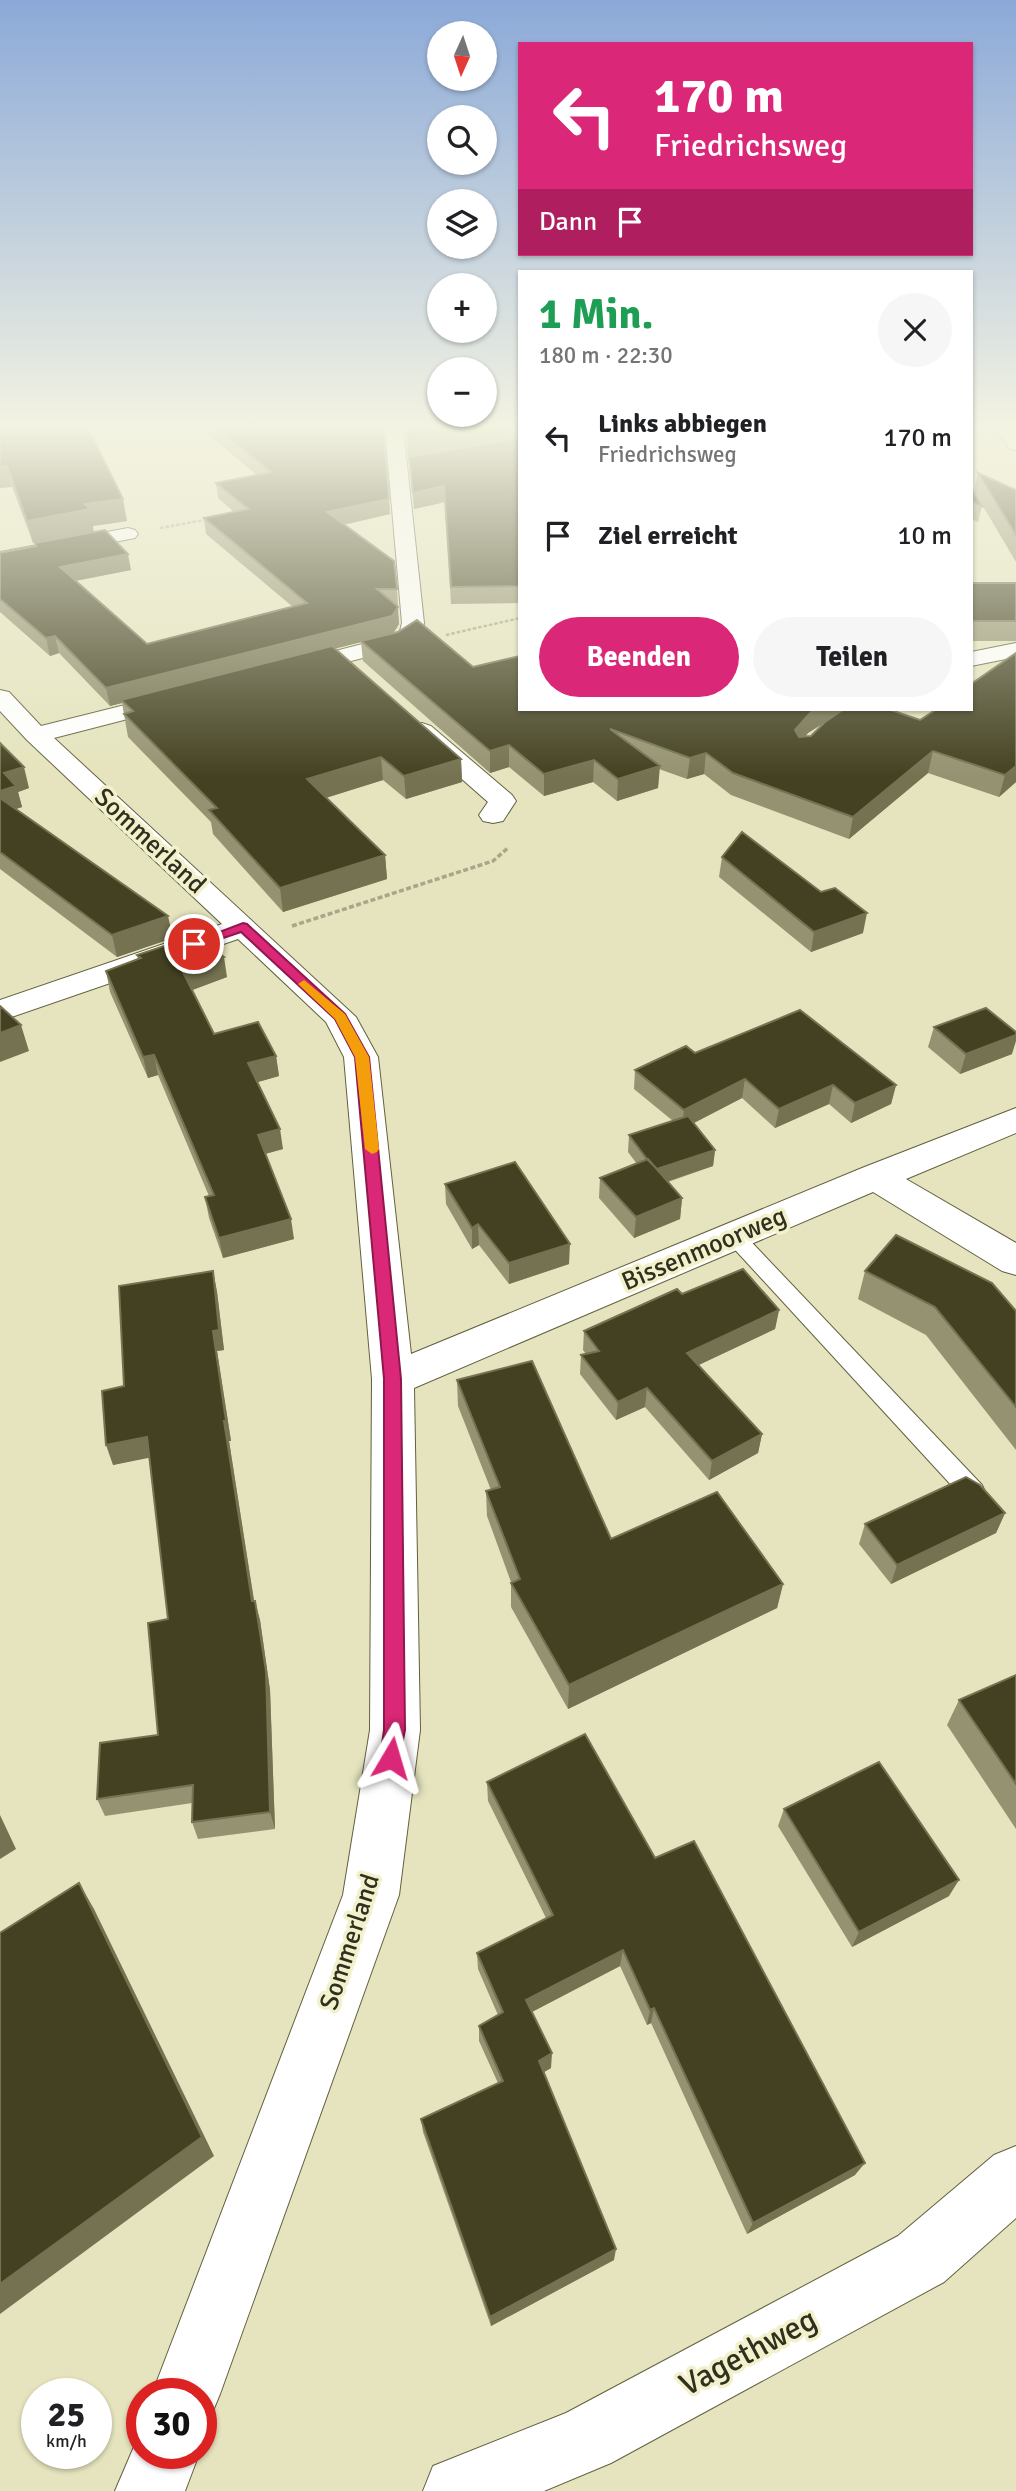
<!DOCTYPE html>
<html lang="de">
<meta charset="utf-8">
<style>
body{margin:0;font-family:Signika,sans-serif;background:#f6f6f6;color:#202124;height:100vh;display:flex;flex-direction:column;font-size:26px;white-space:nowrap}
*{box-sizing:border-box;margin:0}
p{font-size:23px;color:#757577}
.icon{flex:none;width:38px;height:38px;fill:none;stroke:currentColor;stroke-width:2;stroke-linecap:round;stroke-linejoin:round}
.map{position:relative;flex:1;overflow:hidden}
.panel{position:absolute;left:518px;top:270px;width:455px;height:441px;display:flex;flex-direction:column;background:#fff;border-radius:0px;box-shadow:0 2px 5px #0004}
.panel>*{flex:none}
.guide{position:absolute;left:518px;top:42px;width:455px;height:214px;border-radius:0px;box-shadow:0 2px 5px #0004;background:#db2777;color:#fff;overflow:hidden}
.needle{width:46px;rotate:183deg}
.fabs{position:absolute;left:427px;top:21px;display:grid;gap:14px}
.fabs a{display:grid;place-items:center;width:70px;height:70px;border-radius:50%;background:#fff;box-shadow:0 2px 5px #0004;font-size:35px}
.speed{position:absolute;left:21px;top:2378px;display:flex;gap:14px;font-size:35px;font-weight:700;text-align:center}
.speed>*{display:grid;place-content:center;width:91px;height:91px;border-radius:50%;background:#fff;box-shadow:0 2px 5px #0004;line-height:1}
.speed small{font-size:18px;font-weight:400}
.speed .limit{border:10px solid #d22;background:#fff;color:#111}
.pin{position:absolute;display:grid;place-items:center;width:60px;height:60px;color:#fff;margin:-30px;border:4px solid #fff;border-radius:50%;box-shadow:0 2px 7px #0007}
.me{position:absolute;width:77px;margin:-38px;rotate:7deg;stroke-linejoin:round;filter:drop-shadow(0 0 5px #0008)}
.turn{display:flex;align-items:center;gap:24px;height:147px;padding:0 21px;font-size:32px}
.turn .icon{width:91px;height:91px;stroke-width:2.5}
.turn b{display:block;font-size:49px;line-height:60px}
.then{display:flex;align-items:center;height:66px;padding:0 21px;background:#0003;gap:14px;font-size:26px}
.round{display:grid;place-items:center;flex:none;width:74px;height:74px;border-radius:37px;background:#f6f6f6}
.overview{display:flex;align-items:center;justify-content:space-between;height:119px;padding:0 21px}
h1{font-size:42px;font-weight:700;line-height:52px;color:#1e9e55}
.button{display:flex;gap:14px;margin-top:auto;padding:14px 21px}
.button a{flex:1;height:80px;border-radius:42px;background:#db2777;color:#fff;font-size:28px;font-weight:700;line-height:80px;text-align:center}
.button a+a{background:#f6f6f6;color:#202124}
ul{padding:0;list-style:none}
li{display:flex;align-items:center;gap:21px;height:98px;padding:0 21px}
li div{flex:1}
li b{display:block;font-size:26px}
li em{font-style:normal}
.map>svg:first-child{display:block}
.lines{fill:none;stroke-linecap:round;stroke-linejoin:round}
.lane-casing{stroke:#62603f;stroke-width:2}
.street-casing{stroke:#62603f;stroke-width:2}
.path-far1{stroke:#a7a789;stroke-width:2.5;stroke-dasharray:3.5 2;stroke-linecap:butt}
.path{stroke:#a7a789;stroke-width:3.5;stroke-dasharray:5 2.5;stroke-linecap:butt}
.lane{fill:#fff;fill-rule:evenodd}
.street{fill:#fff;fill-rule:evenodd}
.wall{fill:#949270;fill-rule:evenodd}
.shaded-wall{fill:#747250}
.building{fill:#434121;stroke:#747250;stroke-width:2}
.route{fill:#db2777;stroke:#8e194d;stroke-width:2}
.slow{fill:#f59e0b}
.labels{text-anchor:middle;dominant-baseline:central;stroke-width:7;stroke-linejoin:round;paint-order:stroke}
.street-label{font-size:26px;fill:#303021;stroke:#f2f1cb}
.near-street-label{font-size:32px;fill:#303021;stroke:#f2f1cb}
</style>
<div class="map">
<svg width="1016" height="2491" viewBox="0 0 1016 2491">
<rect width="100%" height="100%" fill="#e5e4be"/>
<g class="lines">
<g class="lane-casing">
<path id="lane" d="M734,1229L741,1231L982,1485L985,1492L982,1499L973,1502L964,1499L727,1241L724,1236L727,1231Z"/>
</g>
<g class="street-casing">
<path id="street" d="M385,428H403L424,623L422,633L410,646L292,676L284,674L280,669L284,664L394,636L400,631L402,623Z
M995,428H1012L1016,433V450L1010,449Z
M128,528L135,530L138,534L135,538L0,564V552Z
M1016,643V657L971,666V652Z
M0,690L9,692L41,726L173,693L182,695L185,700L182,705L54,738L356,1017L378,1057L411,1354L862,1168L1016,1108V1133L906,1179L1016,1243V1275L1002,1271L873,1192L414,1388L420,1730L399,1895L220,2394L210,2418L201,2422V2394H152L343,1895L370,1730L372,1379L344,1057L326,1022L238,939L0,1021V1000L222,924L27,740L0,711Z
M422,723L431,726L512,795L516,801L503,821L493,823L483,821L479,815L488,802L413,736L409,731L413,726Z
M1016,2146V2218L944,2282L611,2463L544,2491H423L433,2466L566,2413L898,2236L994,2155Z
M142,2428V2454H199L185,2491H115Z"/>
</g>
<path class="path-far1" d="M160,528L210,519
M446,635L520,618"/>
<path class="path" d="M292,926L493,861L509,847"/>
<use href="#lane" class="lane"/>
<use href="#street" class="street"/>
</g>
<path class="wall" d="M0,428L127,521L93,526L33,543L12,487L0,488Z
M200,428H383L390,514L344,525L397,589L398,606H397L399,624L393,633L473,667L920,720L1016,653V782L999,797L928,773L849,839L731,795L704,774L687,779L659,769L658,788L617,801L593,782L544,796L509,767L490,773L363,661L361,642L335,648L461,759L462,782L406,799L383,780L326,798L385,855L387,879L283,912L213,834L211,822L128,737L122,703L110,706L59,653L50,656L0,612V553L131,570L76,581L147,644L293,607L206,534L204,518L234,512L218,498L216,483L257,475ZM824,723L811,736L805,737L808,733Z
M405,428H520V438L408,456Z
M520,438V603L451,604L445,502L414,509L409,457Z
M978,473L1016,490V562L974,491Z
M971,488L982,506L978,522L971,519Z
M971,583H1016V641H971Z
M0,743L29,788L18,792L22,807L16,809L173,938L117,957L0,869Z
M722,857L821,892L863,933L811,952L719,877Z
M137,955L227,977L192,990L214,1034L276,1056L279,1076L257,1082L283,1149L265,1154L294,1239L223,1258L209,1218L205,1197L209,1196L158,1075L148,1078L110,992L106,971L138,960Z
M934,1027L1012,1054L960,1074L928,1047Z
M695,1053L896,1085L891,1104L851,1123L829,1104L775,1128L742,1098L694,1123L715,1150L713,1166L668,1182L682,1198L680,1219L634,1238L599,1198L600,1178L637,1164L628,1152L629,1135L673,1121L634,1089L635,1070Z
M445,1184L569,1264L509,1284L479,1245L472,1249L446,1204Z
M213,1271L217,1292L224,1350L217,1351L231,1441H229L254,1601L260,1620L270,1690L275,1829L198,1839L192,1822V1803L105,1816L97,1799L158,1735L168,1619L149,1457L113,1465Z
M865,1271L1016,1311V1450L926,1335L858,1299Z
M682,1294L779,1310L775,1329L698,1365L762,1434L758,1453L709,1480L645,1407L616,1420L580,1374L581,1355L586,1354L583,1350L584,1331Z
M457,1380L611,1539L783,1584L777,1608L568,1709L511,1607V1582L487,1516L486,1491L491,1490L458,1406Z
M1005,1513L996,1533L891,1584L859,1544L865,1524Z
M1016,1675V1829L947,1725L959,1700Z
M487,1782L655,1858L855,2175L747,2234L651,2023L647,2025L620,1966L532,2012L551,2068L544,2072L614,2260L491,2326L423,2132L421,2119L498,2083L479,2041V2026L498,2015L478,1969L477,1953L546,1918L488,1801Z
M784,1809L949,1896L852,1947L778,1826Z"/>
<path class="shaded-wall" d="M484,428H520V437L408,456V441Z
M7,466L12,487L0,488V467Z
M444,486L445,502L414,509L413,493Z
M123,499L127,521L93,526L94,532L33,543L27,521L85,504Z
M389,499L390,514L328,528L327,512Z
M128,554L131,570L63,583L60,567Z
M398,607L399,624L393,634L124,702L121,700L122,703L110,706L106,688Z
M55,636L59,653L50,656L46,638Z
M816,709H844L839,713L808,733L792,751L795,730L811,712Z
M509,745V767L490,773V751Z
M933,751L928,773L849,839L853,817Z
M706,753L704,774L687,779L690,758Z
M381,757L383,780L309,803L307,779Z
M461,759L462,782L406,799L404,776Z
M594,760L593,782L544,796V774Z
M660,766L658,788L617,801L618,779Z
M1016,766V782L999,797L1005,775Z
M24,767L29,788L18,792L22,807L0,814V791L4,773Z
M385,855L387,879L283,912L280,888Z
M867,913L863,933L811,952L814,932Z
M168,916L173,938L117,957L112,935Z
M224,957L227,977L187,992L183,972Z
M21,1025L29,1051L0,1062V1033Z
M1016,1035V1041L1012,1054L960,1074L966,1054Z
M154,1055L158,1075L148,1078L143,1057Z
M276,1056L279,1076L251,1084L248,1063Z
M745,1079L742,1098L682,1129L684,1110Z
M833,1085L829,1104L775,1128L779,1109Z
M896,1085L891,1104L851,1123L855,1103Z
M280,1129L283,1149L261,1155L258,1135Z
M715,1150L713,1166L653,1186L655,1170Z
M682,1198L680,1219L634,1238L636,1217Z
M291,1219L294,1239L223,1258L219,1238Z
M478,1224L479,1245L472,1249V1228Z
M570,1244L569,1264L509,1284V1263Z
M213,1271L217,1292L224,1350L217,1351L231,1441H229L257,1620L252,1601L224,1421L213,1331Z
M779,1310L775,1329L684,1372L687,1353Z
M647,1388L645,1407L616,1420L618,1402Z
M762,1434L758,1453L709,1480L712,1461Z
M147,1437L153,1457L113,1465L106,1445Z
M1005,1513L996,1533L891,1584L897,1565Z
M783,1584L777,1608L568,1709L569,1685Z
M255,1601L260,1620L270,1690L275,1829L270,1812Z
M0,1815L16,1849L0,1859Z
M959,1880L949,1896L852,1947L859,1932Z
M79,1883L94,1909L214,2156L0,2314V2284Z
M623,1950L620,1966L526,2015V2000Z
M654,2008L651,2023L647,2025L650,2010Z
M552,2053L551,2068L539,2075V2061Z
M865,2163L855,2175L747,2234L753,2223Z
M616,2249L614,2260L491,2326L490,2317Z"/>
<path class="building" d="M0,428H88L123,499L85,504L90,509L27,521L7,466L0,467Z
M216,428H383L389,499L327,512L394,561L397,589H377L398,607L392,616L106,688L55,636L46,638L0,599V553L36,546L35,543L105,530L128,554L60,567L147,644L307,603L204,518L248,509L216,483L271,472Z
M406,428H484L408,441Z
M520,438V586L451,587L444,486L413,493L409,457Z
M978,473L1016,490V535Z
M971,488L982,506L971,502Z
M971,583H1016V621H973L971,616Z
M417,620L473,667L520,656V709H816L811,712L795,730L799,737L811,736L825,722L844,709H888L920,720L937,709H971V684L1016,653V766L1005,775L933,751L853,817L733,773L706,753L690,758L610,729L660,766L618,779L594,760L544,774L509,745L490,751L361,641L398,632Z
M332,646L461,759L404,776L381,757L307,779L385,855L280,888L209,810L217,808L124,714L133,711L121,700Z
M0,743L24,767L4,773L16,786L0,791Z
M0,798L168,916L112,935L0,852Z
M742,832L821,892L835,888L867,913L814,932L722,857Z
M194,936L224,957L183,972L214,1034L258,1022L276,1056L248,1063L280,1129L258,1135L291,1219L219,1238L205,1197L214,1195L154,1055L143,1057L106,971L141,958L137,955Z
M0,1006L21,1025L0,1033Z
M986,1008L1016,1032V1035L966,1054L934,1027Z
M800,1010L896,1085L855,1103L833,1085L779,1109L745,1079L684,1110L635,1070L686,1046L695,1053Z
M688,1116L715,1150L657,1169L647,1159L629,1135Z
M648,1159L682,1198L636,1217L600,1178Z
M515,1162L570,1244L509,1263L478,1224L472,1228L445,1184Z
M896,1235L992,1283L1016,1311V1407L935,1307L865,1271Z
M743,1269L779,1310L687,1353L762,1434L712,1461L647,1388L618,1402L581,1355L599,1351L584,1331L677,1289L682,1294Z
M213,1271L219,1330L213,1331L226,1421H224L252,1601H255L266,1671L270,1812L192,1822L193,1785L97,1799L100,1743L158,1735L148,1623L168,1619L147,1437L106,1445L102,1391L124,1386L119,1286Z
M532,1361L611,1539L717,1492L783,1584L569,1685L511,1583L520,1579L486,1491L500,1487L457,1380Z
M966,1477L980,1485L1005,1513L897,1565L865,1524Z
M1016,1675V1784L959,1700Z
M585,1734L655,1858L694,1841L865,2163L753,2223L654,2008L650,2010L623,1950L526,2000L552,2053L539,2061L616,2249L490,2317L421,2119L503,2081L479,2026L503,2012L477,1953L553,1915L487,1782Z
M879,1762L959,1880L859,1932L784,1809Z
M79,1883L202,2137L0,2284V1933Z"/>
<linearGradient id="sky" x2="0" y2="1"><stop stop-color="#8ba9d8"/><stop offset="0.55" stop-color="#f3f3e2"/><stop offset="1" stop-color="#f3f3e2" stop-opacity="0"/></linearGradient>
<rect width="1016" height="777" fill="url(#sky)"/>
<path class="route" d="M243,923L247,924L345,1014L369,1057L401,1379L405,1730L398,1765L391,1768L383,1765L380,1758L384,1730V1379L355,1057L335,1019L241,932L194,948L188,944Z"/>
<path class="slow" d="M304,980L345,1014L369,1057L379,1149L377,1152L372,1154L365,1149L355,1057L335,1019L298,984Z"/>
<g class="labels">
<g class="street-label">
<text transform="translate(150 841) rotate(43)">Sommerland</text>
<text transform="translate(704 1249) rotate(-23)">Bissenmoorweg</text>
<text transform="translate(350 1942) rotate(-72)">Sommerland</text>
</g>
<g class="near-street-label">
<text transform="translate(748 2352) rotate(-28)">Vagethweg</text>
</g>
</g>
</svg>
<div class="fabs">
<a><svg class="needle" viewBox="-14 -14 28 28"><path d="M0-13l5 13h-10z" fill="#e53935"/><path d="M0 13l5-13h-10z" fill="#757577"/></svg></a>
<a><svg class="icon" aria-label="search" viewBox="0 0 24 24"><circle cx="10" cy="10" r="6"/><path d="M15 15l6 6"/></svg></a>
<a><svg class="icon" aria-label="layers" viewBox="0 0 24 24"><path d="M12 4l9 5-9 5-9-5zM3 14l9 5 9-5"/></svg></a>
<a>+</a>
<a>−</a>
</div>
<div class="speed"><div>25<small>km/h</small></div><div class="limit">30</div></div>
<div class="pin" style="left:194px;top:944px;background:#d93025"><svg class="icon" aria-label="arrive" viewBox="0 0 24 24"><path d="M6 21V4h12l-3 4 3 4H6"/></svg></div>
<svg class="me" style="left:391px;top:1758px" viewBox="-20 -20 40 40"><path d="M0-17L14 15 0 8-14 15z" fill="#db2777" stroke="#fff" stroke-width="4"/></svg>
<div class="guide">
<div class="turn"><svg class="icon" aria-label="left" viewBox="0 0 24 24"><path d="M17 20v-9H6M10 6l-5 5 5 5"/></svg><div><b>170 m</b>Friedrichsweg</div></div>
<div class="then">Dann<svg class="icon" aria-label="arrive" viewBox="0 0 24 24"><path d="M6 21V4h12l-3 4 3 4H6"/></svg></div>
</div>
<section class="panel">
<div class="overview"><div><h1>1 Min.</h1><p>180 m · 22:30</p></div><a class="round"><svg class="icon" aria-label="close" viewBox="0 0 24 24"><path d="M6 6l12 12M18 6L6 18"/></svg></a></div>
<ul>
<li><svg class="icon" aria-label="left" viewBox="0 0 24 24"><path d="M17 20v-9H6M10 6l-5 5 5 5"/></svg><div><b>Links abbiegen</b><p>Friedrichsweg</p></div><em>170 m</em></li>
<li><svg class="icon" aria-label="arrive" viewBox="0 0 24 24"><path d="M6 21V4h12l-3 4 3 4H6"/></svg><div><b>Ziel erreicht</b></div><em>10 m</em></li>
</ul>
<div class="button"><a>Beenden</a><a>Teilen</a></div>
</section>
</div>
